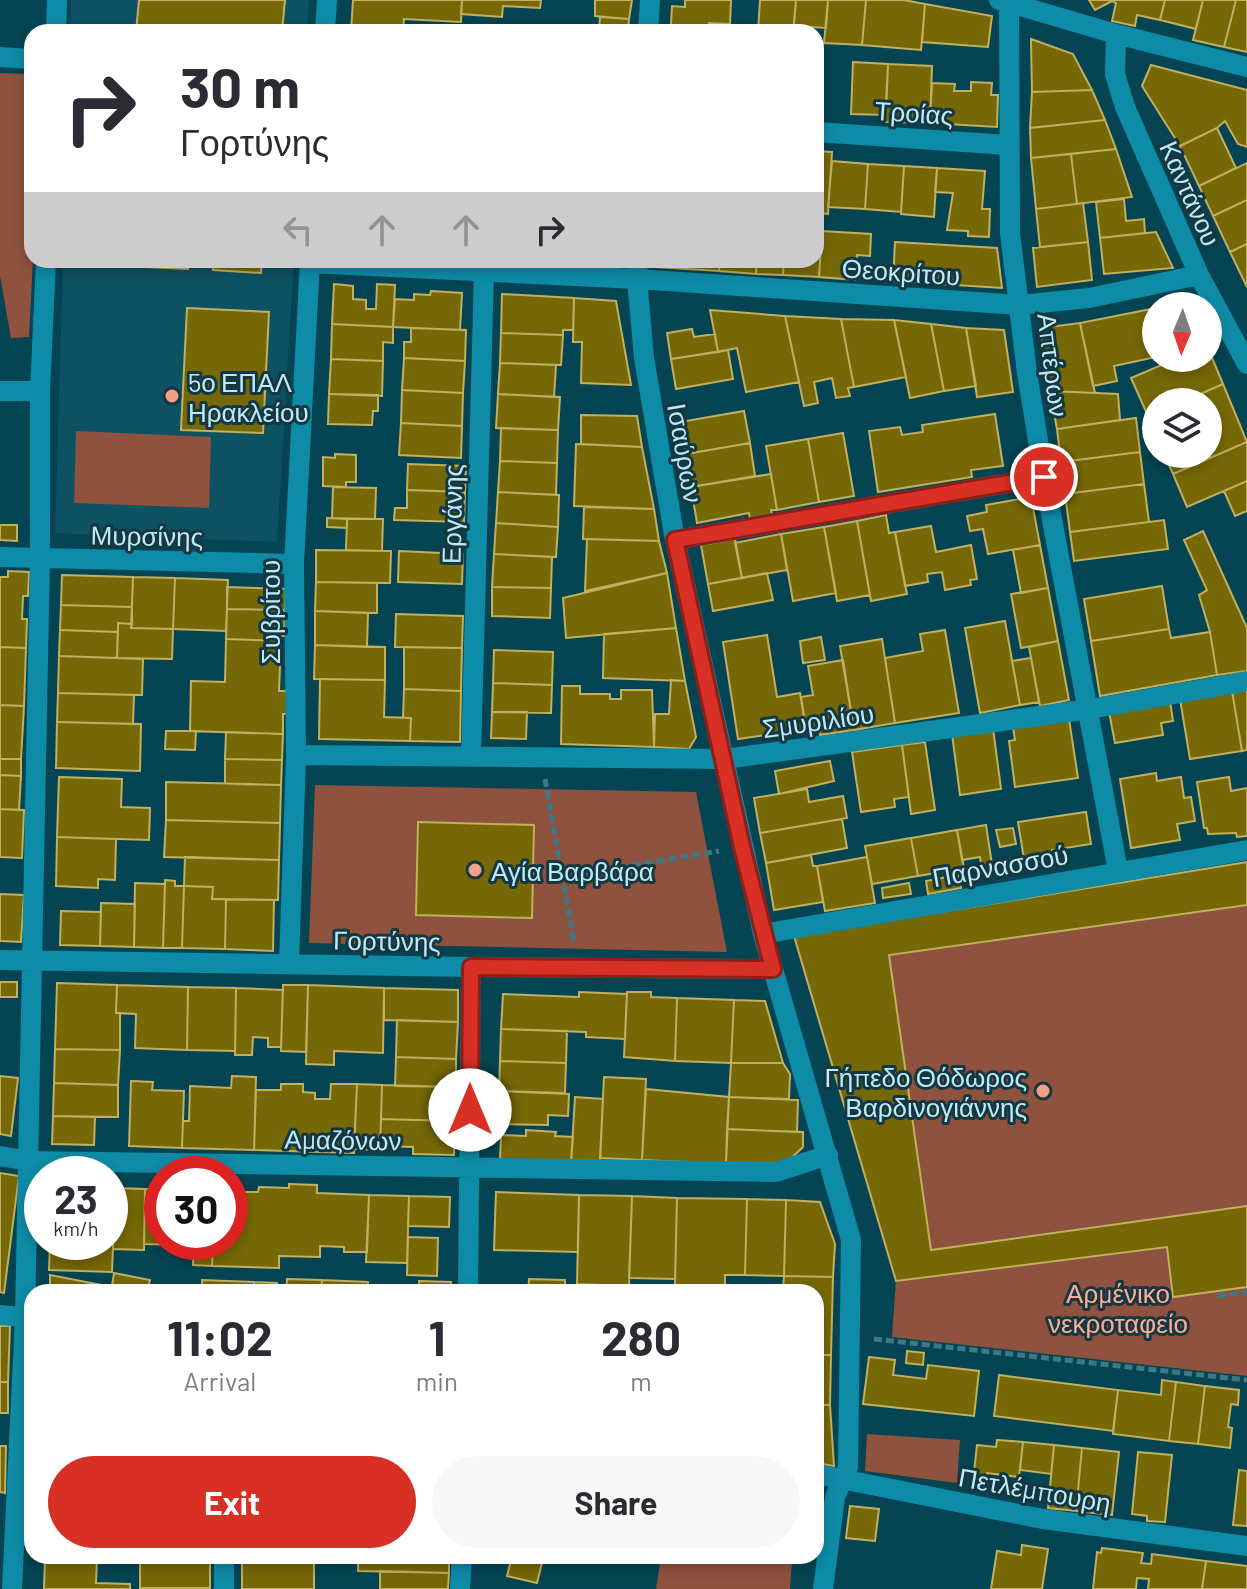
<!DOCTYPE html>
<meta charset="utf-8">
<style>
body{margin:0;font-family:Barlow,sans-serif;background:#f7f7f7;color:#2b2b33;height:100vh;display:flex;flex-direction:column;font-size:30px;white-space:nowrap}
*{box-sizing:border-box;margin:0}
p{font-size:26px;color:#7c7c81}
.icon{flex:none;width:44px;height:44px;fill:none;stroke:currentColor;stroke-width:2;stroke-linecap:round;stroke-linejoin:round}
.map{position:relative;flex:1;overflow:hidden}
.sheet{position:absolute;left:24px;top:1284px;width:800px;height:280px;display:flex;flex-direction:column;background:#fff;border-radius:24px;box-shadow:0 4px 12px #0003}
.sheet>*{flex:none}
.guide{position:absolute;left:24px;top:24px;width:800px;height:244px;border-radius:24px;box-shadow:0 4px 12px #0003;background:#fff;color:#2b2b33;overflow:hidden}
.needle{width:52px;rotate:182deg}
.controls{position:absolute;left:1142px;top:292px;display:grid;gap:16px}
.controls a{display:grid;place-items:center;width:80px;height:80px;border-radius:50%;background:#fff;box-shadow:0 4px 12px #0003;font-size:40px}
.speed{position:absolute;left:24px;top:1156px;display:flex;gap:16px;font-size:40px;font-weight:700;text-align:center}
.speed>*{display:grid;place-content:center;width:104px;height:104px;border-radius:50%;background:#fff;box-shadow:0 4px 12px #0003;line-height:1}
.speed small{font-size:20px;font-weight:400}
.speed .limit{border:12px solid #d22;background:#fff;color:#111}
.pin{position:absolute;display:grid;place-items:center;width:68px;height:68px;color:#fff;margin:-34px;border:4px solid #fff;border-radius:50%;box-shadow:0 2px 8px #0007}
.me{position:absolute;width:88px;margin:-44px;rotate:0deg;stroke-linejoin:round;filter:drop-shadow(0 0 6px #0008)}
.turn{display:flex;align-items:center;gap:28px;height:168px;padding:0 24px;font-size:36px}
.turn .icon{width:104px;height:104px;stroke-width:2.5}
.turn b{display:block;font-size:56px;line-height:68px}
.lanes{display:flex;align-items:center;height:76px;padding:0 24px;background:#0003;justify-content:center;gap:40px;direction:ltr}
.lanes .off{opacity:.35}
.eta{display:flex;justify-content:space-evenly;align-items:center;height:136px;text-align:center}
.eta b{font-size:48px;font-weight:700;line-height:56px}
.primary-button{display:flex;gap:16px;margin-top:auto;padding:16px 24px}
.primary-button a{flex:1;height:92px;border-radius:48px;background:#d93025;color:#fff;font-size:32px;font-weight:700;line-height:92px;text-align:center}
.primary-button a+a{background:#f7f7f7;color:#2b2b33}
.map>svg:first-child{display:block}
.built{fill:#0c5262}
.green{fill:#8e523f}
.building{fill:#766707;stroke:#c0b05f;stroke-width:2}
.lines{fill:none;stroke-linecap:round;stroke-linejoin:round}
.path{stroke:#3e7886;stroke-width:5;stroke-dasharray:8 4;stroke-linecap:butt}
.street{stroke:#0e8ba7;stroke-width:20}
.route-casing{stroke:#8d1f18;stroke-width:20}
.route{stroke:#d93025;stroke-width:14}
.poi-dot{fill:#f39f84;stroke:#163740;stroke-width:3}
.labels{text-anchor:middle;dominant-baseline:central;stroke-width:6;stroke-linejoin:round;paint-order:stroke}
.street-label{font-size:26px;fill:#bbeaf9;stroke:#163740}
.poi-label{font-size:26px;fill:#bbeaf9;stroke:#163740;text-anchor:start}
.park-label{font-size:26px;fill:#fcae95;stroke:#163740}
</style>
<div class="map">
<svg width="1247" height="1589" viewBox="0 0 1247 1589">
<rect width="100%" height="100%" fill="#054452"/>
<path class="built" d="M71,0H309L307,32H70Z
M63,260H294L277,542L55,533Z"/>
<path class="green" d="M0,73L32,74L33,260L29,337L11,338L0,276Z
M76,431L211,437L209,508L74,503Z
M315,785L696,792L727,952L309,943Z
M1247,862V1376L892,1337L896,1281L794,936Z
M867,1434L960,1440L957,1483L865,1471Z
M661,1556H758L792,1562L790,1589H656Z"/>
<path class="building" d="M139,0H285L282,32H136Z
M353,0H462L461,22L404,19L403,32H351Z
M462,0H541L540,8L503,6L502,17L461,14Z
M595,0H632L629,19L595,16Z
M685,0H731L730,24L709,23V29L697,28V32H674L675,25H671L672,6L685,7Z
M760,0H796L793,32H758Z
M796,0H828L826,28L794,26Z
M828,0H866L862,45L824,43Z
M866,0H904L925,4L921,50L862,45Z
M1089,0H1165L1160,20L1137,15L1135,26L1112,21L1116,3L1112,1L1095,10Z
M1165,0H1203L1196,29L1160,20Z
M1203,0H1236L1224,47L1193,40Z
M1236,0H1247V52L1224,47Z
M925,4L992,16L988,47L922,42Z
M600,17L629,19L628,32H599Z
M1031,39L1073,54L1092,90L1032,92Z
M816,45H822L819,92H816Z
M853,62L888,64L886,115L851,114Z
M888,64L932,66L930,123L885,122Z
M1151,65L1247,90V147L1238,144L1225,121L1217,128L1180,146L1142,86Z
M971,82L992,83L991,95H998L997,127L930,123L932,83L955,84L954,91H971Z
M1092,90L1105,120L1030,128L1032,92Z
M1105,120L1116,149L1031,158L1030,128Z
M1217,128L1236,168L1199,186L1180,146Z
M1116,149L1132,197L1077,204L1071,154Z
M816,151L832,152L828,214L816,213Z
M1071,154L1077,204L1036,209L1031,158Z
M832,161L868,164L865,209L828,207Z
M1247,163V200L1213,216L1199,186Z
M868,164L904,166L901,212L865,209Z
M904,166L937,168L934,217L901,214Z
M937,168L985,171L982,209H990L989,237L968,236V231L947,230L953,193L935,192Z
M1124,199L1126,221L1144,219L1145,233L1100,238L1096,202Z
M1247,200V244L1230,252L1213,216Z
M1083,203L1088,242L1040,247L1036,209Z
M816,231H822L819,277L783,275L784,260H816Z
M822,231L871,234L870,256L857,255L855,280L819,277Z
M1156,232L1173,268L1104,274L1100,238Z
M895,242L997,248L1002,288L893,281Z
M1088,242L1092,280L1037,287L1033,248Z
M1247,244V287L1230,252Z
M78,260H111V263Z
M111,260H188V269L125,266L126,264L111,263Z
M214,260H262L261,273L213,270Z
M655,260H720L719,271L655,267Z
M720,260H757L756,274L719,271Z
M757,260H784L783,275L756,274Z
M334,284L353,286V299L366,300V309H376L377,284L395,285L393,327L332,324Z
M431,291L462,293L460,330L393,327L395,299L414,300V294L430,295Z
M502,294L574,298L573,330H563V335L501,333Z
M574,298L616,301L631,385L581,383L582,342H573Z
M187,308L269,312L263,433L181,430Z
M1156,308V357L1114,366L1117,381L1093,386L1080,323Z
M710,310L785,316L799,382L746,392L737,348L718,352Z
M785,316L841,319L854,387L848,388L850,396L836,398L832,378L814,382L818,403L804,406Z
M841,319L894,320L906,377L854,387Z
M894,320L931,324L944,391L910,398Z
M1080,323L1095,393L1050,391L1040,328Z
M332,324L393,327V343L383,342V361L331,359Z
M931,324L966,328L976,386L944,391Z
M411,328L466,330L465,361L404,358V342H411Z
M966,328L1004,330L1013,392L977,397Z
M692,329L694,337L715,334L718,352L671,359L667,333Z
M501,333L563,335L561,365L500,363Z
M1208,348L1223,384L1182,402H1156V413L1148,416L1131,378L1171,361L1170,358H1208Z
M728,350L733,379L676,389L671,359Z
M404,358L465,361L463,393L402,390Z
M331,359L383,361L382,396L329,394Z
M500,363L556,365L554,397L498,394Z
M1223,384L1247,442L1173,474L1164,454H1208V402H1182Z
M402,390L463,393L462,426L401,423Z
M1050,391L1118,394L1120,420L1057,429Z
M329,394L378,395V411H373L372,425L328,424Z
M498,394L560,397L558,430L496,428Z
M744,411L750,443L686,454L680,422Z
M1156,413V435L1148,416Z
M995,414L1003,466L971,470L972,477L878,492L869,431L900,427L902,435L923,432L922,425Z
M581,415L637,416L642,447L581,444Z
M1136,418L1140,452L1061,462L1057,429Z
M401,423L462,426L461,458L399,455Z
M501,428L558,430L557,463L500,461Z
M843,433L854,496L819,502L808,439Z
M808,439L819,502L777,510L766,446Z
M1247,442V481L1187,507L1173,474Z
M750,443L755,476L691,487L686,454Z
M576,444L642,447L654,509L574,506Z
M1140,452L1144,484L1065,494L1061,462Z
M335,454L356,455V482H346V487L323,486V457L335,458Z
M500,461L557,463L556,495L498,492Z
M408,464L466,466L465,492L407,490Z
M771,474L777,510H771L772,515L750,519L749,513L697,523L691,487Z
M1247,481V511L1235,516L1224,491Z
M1144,484L1149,522L1070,532L1065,494Z
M333,487L376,488L375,519L332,518Z
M407,490L465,492L464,522L394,520L395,508H407Z
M498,492L559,495L558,527L496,523Z
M1031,497L1040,545L988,554L983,529L970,531L967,516L987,512L986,505Z
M584,507L654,509L659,541L583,539Z
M886,515L889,533L895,532L907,594L871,601L857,521Z
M327,518L347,519V528L327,527Z
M347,519H383L382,551L346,550Z
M1164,520L1168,549L1074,561L1070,532Z
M857,521L870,595L837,601L824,527Z
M496,523L558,527L556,557L494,554Z
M0,525H17V541L0,540Z
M931,526L936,552L971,545L977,579L970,580L971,585L945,590L942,572L927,574L928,582L905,586L895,532Z
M824,527L836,593L793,601L781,534Z
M1203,531L1247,628V671L1217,675L1210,632L1199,595L1207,590L1184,540Z
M781,534L787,570L742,578L735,543Z
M587,539L659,541L667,573L585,591Z
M735,539L742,578L708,584L701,545Z
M1040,545L1048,588L1021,593L1013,550Z
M316,550L391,551L390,583L316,582Z
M399,551L463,554L462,584L398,582Z
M494,554L552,557L551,588L492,587Z
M8,571L29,572L28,596H23L22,619H27L26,648L0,647V577H8Z
M667,573L676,628L566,638L563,598Z
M767,573L773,600L713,611L708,584Z
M62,575L133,577L132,607L61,605Z
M133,577L175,578L173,629L131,628Z
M175,578L228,580L226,631L173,629Z
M316,582L377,583V613L315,611Z
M1162,586L1169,629L1091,641L1084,599Z
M227,587L286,589L285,610L227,609Z
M492,587L551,588L550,618L492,616Z
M1048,588L1058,641L1021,648L1011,594Z
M61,605L132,607V624L118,623V632L60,630Z
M227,609L285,610L284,636H281V641L226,639Z
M315,611L368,613L367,647L315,645Z
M396,614L463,616L462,648L395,647Z
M1005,621L1020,705L980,713L965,628Z
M118,623L132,624L131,628L173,629L172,659L117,658Z
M676,628L685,681L603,678L604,634Z
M1169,629L1171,638L1210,632L1217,675L1100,696L1091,641Z
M60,630L118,632L117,658L59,656Z
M945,630L959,713L895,723L885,658L923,651L920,634Z
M767,635L777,697L800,693L806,729L738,739L723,642Z
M821,637L825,660L803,663L800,641Z
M226,639L281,641L279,691H287V714H283V734L190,731L191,681L225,682Z
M882,639L895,723L854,730L840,646Z
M1058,641L1069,700L1040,706L1029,647Z
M315,645L385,647V680L314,679Z
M0,647L26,648L24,706L0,705Z
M404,647L462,648L461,691L404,689Z
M494,650L553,652L552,685L493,683Z
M59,656L143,659L142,695L58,693Z
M1031,658L1039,702L1020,705L1012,661Z
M843,660L854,730L820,735L819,730L807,733L801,697L813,695L808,666Z
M320,679L385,680L384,717L411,718L410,741L319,739Z
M671,680L685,681L696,737L689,749L654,747L655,714H669Z
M493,683L552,685L551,713L492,712Z
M562,686H580V694H610V699H621V690H652L654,747L561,744Z
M404,689L461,691L460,742L410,741L411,718H403Z
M1247,689V750L1242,751L1232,691Z
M1232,691L1242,751L1190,759L1180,699Z
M58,693L134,695L133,724L57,722Z
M1170,701L1173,721L1161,723L1163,735L1115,743L1109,712Z
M0,705L24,706L21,759H0Z
M492,712H527L526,739L491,738Z
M1069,719L1078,778L1015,787L1009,741L1015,740L1013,727Z
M57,722L141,724L140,771L56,768Z
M993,728L1001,789L960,795L952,734Z
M166,731H196L195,750L165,749Z
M226,732L283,734L282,760L225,759Z
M925,742L935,810L911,814L902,745Z
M902,745L909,797L894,799L895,807L861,812L852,752Z
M0,759H21V776L0,775Z
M225,759L282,760L281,785L225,784Z
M830,761L834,781L779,794L775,771Z
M1156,773L1157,781L1181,777L1184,798L1191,797L1195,821L1177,824L1180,840L1131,848L1120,779Z
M0,775L21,776L19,810L0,809Z
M59,777L122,779L121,807L150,808L149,840L57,837Z
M1229,777L1231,791L1247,788V836L1237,837L1236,833L1208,834L1207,828H1204L1197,782Z
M166,782L281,785L280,823L166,820Z
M807,789L809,802L843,796L847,818L760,833L754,798Z
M0,809L24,810L22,858L0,857Z
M1086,812L1091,844L1052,850L1053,856L1024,859L1018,822Z
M842,819L847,848L766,863L760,833Z
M166,820L280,823L279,860L164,857Z
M418,822L534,825L532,918L416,915Z
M986,825L993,871L982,873L980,857L962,860L957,830Z
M1013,828L1016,844L1000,847L996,830Z
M957,830L964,868L918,876L911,838Z
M57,837L116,839L115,880L98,879V888L56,886Z
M911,838L918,876L872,884L865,846Z
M811,855L813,866H817L823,902L774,910L766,863Z
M185,857L279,860L278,900L212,899L213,887L184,886Z
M867,857L875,903L825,911L817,866Z
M1247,862V905L889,955L931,1250L1247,1206V1287L1173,1297L1167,1247L896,1281L794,936Z
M958,875L961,888L928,894L926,881Z
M165,880L175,881V886H184L182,948H163Z
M135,883L165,884L163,948L134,947Z
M909,883L911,894L883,898L882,888Z
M184,886L213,887L212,899H226L225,949L182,948Z
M0,894L24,895L21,942L0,941Z
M226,899L274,900L273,951L225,949Z
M101,903L135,904L134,947L100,946Z
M61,911L101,912L100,946L60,945Z
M0,982H17V997H0Z
M57,983L117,985L116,1013H120V1050L55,1049Z
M117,985L188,987L187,1050L135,1048L136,1014L116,1013Z
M283,985H308L306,1052L281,1051Z
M308,985L384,988L383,1053L334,1051V1065L306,1064Z
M188,987L236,988L235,1051L187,1050Z
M236,988L283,990L281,1047H268V1038L253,1037L252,1055H235Z
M384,988L458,990V1022L384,1020Z
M579,992L627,994L625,1039L586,1037V1032L501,1029L503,994L579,997Z
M627,992H651V997L677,998L675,1061L624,1057Z
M677,998L734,1000L731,1063L675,1061Z
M734,1000L765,1001L783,1063H731Z
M397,1020L458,1022L456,1059L396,1057Z
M501,1029L567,1031L566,1063L500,1061Z
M55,1049L120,1050L118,1085L54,1083Z
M396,1057L456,1059V1087L395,1086Z
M500,1061L566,1063L565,1093L499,1091Z
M731,1063H783L790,1074L789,1099L729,1097Z
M0,1076L18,1078L11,1136L0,1134Z
M232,1076L256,1077L254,1150L182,1148L183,1121H189L190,1086L231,1088Z
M604,1077L646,1079L642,1160L600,1158Z
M131,1081L153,1082L152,1090L184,1091L182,1148L129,1146Z
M54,1083L118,1085V1117L53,1116Z
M281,1084H303V1092L315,1093V1099H330L331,1084H357L354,1153L254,1150L256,1090H281Z
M357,1084L382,1085L380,1150L354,1149Z
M382,1085L456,1087L455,1121L381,1119Z
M646,1089L729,1097L726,1164L642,1160Z
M499,1091L569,1094L568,1116L548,1115V1125L498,1124Z
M575,1097L603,1099L600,1164L571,1163Z
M729,1097L798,1100L797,1132L727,1129Z
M53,1116L95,1117L94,1145L52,1144Z
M381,1119L455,1121L454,1155L413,1154V1147L380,1146Z
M727,1129L803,1132V1147L783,1166L726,1164Z
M526,1130L556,1132L555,1136L573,1137L571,1163L500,1160L501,1135L526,1136Z
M0,1173L19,1176L4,1293L0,1292Z
M289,1184L317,1185V1193L369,1195L367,1252H344V1247L320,1246V1257L279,1256V1268L212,1266L213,1242H230V1192H258L259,1187L289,1188Z
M110,1188H115L114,1224H110Z
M115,1188L145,1189L144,1250L113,1249Z
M145,1189H162V1242H179V1245L144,1244Z
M496,1192L579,1195L578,1252L494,1250Z
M369,1195L409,1196L407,1263L366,1262Z
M579,1195L632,1196L629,1286L577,1284Z
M409,1196L450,1197L449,1227L408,1226Z
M632,1196L677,1198L675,1279L629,1278Z
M677,1198L747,1199L745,1275H725V1286L675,1285Z
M747,1199L786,1200L784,1276L745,1275Z
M786,1200L820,1202L835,1244L833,1277L784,1276Z
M110,1224H114L112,1272L49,1270L50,1242H110Z
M408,1237L438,1238L437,1276L407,1275Z
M194,1242H213L212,1266L193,1265Z
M114,1273L150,1280L147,1292H111Z
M50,1275L112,1287L111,1292H50Z
M784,1276L833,1277L831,1355H816V1292H783Z
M287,1279L322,1280L321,1292H286Z
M529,1279L565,1280V1292H528Z
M202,1280L254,1282V1292H202Z
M322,1280L368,1282V1292H321Z
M419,1281L451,1282L450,1292H419Z
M254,1282L277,1283L276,1292H254Z
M0,1326H10L8,1382H0Z
M907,1351L924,1353L923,1365L906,1363Z
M816,1355H831L830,1405H816Z
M869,1357L895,1360L893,1375L926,1379L928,1365L979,1371L974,1416L863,1404Z
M999,1375L1118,1390L1113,1431L994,1416Z
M1162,1380L1176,1382L1169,1441L1113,1434L1118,1390L1161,1395Z
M0,1382H8V1413H0Z
M1176,1382L1205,1386L1198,1444L1169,1441Z
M1205,1386L1239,1390L1238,1405L1231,1404L1228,1427L1232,1428L1230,1448L1198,1444Z
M816,1405H830L834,1466L816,1463Z
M997,1440L1023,1442L1019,1477L987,1473L986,1482L973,1481L977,1445L996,1447Z
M1023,1442L1054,1445L1051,1474L1020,1470Z
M1054,1445L1082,1448L1076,1511L1048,1508Z
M0,1446H6L5,1493L0,1492Z
M1082,1448L1119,1452L1112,1515L1076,1511Z
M1138,1452L1172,1455L1165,1522L1147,1521V1516L1132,1514Z
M1239,1470L1247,1471V1526L1233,1525Z
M850,1506L879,1509L875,1541L846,1538Z
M1022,1545L1048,1549L1042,1589H991L997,1551L1021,1555Z
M1102,1548L1143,1553L1141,1563L1151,1564L1152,1554L1206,1561L1202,1589H1148L1149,1579L1137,1578L1136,1589H1093L1097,1552L1101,1553Z
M140,1556H210V1588H140Z
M242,1556H314V1557H242Z
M358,1556H449V1573L358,1571Z
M512,1556L543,1559L537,1583L507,1576Z
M242,1557H314V1589H242Z
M45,1558L97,1560L96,1583L130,1584V1589H44Z
M1206,1561L1247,1566V1589H1202Z
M380,1571L449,1573L448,1589H380Z
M140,1588H210V1589H140Z"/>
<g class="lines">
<path class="path" d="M545,779L574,943
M562,877L719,851
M1218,1296L1247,1292
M874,1339L1247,1380"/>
<path class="street" d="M999,0L1116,34L1247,67
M1009,2L1010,233L1027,373L1044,477L1118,871
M56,32L57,0
M325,32L327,0
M648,32L650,0
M1116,34L1115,74L1125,107L1199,275L1247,364
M0,57L32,59
M816,132L1008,145
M638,260L637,279L644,358L675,540L763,934L851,1240L848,1467L835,1497L823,1589
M309,263L637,279L1020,305L1089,298L1199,275
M0,391H40
M675,540L1044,477
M0,557L294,564
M296,755L725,759L1090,709L1247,681
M471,757L484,272
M763,934L1247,850
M0,960L471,967L773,969
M289,964L296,755L294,564L310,260
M0,1156L29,1161L776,1172L828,1155
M468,1292L471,967
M0,1315L32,1318
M816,1474L1043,1519L1247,1546
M224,1556V1589
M12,1589L25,1317L40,559V391L46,260
M460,1589L462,1556"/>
</g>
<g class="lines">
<g class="route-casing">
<path id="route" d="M470,1110L471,967L773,969L742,847L675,540L1044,477"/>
</g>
<use href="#route" class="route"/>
</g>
<g class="poi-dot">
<circle cx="172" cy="396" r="8"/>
<circle cx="475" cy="870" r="8"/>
<circle cx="1043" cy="1091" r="8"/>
</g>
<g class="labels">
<g class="street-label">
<text transform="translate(914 112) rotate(4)">Τροίας</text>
<text transform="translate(1191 193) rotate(66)">Καντάνου</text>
<text transform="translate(901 271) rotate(4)">Θεοκρίτου</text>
<text transform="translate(1054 365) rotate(83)">Απτέρων</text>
<text transform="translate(686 453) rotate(80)">Ισαύρων</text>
<text transform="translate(451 514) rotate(-89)">Εργάνης</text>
<text transform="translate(147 535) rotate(1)">Μυρσίνης</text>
<text transform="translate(269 612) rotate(-90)">Συβρίτου</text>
<text transform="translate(818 720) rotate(-8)">Σμυριλίου</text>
<text transform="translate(1000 865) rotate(-10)">Παρνασσού</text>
<text transform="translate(387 940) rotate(1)">Γορτύνης</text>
<text transform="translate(343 1139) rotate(1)">Αμαζόνων</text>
<text transform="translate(1035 1489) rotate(10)">Πετλέμπουρη</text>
</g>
<g class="poi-label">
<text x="188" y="381">5ο ΕΠΑΛ<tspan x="188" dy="30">Ηρακλείου</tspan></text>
<text x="491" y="870">Αγία Βαρβάρα</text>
<text x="1027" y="1076" text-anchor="end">Γήπεδο Θόδωρος<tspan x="1027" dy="30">Βαρδινογιάννης</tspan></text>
</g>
<g class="park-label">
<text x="1118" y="1292">Αρμένικο<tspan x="1118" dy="30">νεκροταφείο</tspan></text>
</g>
</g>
</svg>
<div class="controls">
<a><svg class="needle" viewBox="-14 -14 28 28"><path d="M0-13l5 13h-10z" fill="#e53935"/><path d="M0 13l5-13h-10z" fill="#7c7c81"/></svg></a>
<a><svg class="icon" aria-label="layers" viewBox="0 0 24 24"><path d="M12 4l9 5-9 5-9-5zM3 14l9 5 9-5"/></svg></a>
</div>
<div class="speed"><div>23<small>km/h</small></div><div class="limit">30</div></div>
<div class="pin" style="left:1044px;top:477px;background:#d93025"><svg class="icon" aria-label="arrive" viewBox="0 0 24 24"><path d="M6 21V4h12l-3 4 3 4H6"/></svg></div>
<svg class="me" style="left:470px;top:1110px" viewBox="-20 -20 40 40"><circle r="19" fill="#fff"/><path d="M0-13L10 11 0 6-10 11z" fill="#d93025"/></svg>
<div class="guide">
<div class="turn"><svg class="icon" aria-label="right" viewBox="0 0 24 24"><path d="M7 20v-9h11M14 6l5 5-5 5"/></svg><div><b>30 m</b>Γορτύνης</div></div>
<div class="lanes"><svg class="icon off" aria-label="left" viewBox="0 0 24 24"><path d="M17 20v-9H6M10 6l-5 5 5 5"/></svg><svg class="icon off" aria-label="ahead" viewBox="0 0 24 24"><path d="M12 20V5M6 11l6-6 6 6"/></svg><svg class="icon off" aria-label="ahead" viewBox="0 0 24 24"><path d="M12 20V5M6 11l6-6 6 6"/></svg><svg class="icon" aria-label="right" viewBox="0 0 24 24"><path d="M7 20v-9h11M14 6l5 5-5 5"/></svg></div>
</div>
<section class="sheet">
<div class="eta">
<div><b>11:02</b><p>Arrival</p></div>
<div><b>1</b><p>min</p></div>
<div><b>280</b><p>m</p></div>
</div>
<div class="primary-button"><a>Exit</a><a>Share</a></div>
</section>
</div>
